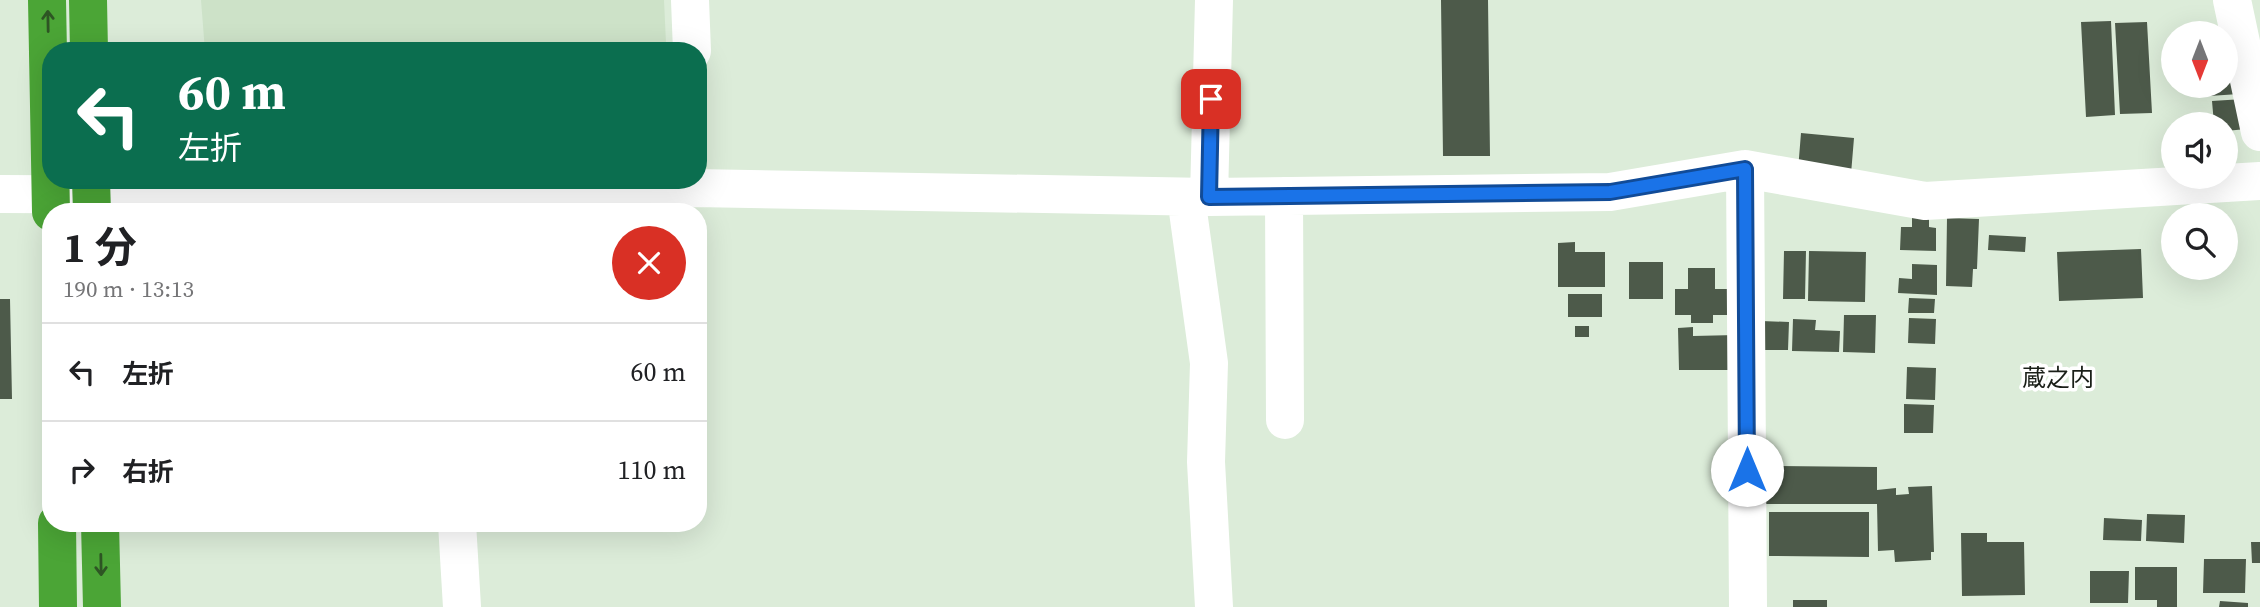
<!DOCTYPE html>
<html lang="ja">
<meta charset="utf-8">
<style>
body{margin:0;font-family:"Source Serif 4","Noto Sans JP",serif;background:#f6f6f6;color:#202124;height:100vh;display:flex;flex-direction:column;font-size:26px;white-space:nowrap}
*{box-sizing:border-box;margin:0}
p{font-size:23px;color:#757577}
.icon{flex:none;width:38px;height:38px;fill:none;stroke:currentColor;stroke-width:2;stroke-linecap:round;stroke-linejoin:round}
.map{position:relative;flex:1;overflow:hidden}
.panel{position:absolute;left:42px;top:203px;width:665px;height:329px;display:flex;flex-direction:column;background:#fff;border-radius:28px;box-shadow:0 7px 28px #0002}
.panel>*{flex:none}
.hud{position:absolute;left:42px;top:42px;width:665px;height:147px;border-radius:28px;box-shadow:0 7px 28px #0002;background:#0b6e4f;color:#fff;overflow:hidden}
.needle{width:46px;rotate:180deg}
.controls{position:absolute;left:2161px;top:21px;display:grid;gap:14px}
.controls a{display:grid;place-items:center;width:77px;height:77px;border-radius:50%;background:#fff;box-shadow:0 7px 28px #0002;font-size:35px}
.pin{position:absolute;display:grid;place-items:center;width:60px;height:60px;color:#fff;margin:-30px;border-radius:14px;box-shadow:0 4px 10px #0006}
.me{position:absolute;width:77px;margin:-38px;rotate:0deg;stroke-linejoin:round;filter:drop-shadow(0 0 5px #0008)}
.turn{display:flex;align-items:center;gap:24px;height:147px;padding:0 21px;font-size:32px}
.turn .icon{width:91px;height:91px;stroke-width:2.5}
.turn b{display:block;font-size:49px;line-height:60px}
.round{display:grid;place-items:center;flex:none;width:74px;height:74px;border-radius:37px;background:#f6f6f6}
.overview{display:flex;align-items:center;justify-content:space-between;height:119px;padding:0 21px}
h1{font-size:42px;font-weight:700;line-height:52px}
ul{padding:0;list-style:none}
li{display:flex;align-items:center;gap:21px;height:98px;padding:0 21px;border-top:2px solid #e0e0e0}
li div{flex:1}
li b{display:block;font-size:26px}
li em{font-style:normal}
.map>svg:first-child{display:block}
.built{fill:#cde2c8}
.building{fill:#4d5a4a}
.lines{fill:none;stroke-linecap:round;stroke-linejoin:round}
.minor{stroke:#fff;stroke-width:38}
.highway{stroke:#4ba536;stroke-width:38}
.oneway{stroke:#2e5524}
.route-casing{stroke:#114b97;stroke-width:18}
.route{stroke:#1a73e8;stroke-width:12}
.labels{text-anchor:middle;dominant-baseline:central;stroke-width:7;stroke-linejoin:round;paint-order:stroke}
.neighbourhood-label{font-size:24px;fill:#1a1f18;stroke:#fff}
</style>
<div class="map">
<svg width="2260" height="607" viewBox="0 0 2260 607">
<rect width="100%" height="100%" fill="#dcecd9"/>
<path class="built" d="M201,0H664L666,43L634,46V51H205Z"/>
<path class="building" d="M1441,0H1488L1490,156H1443Z
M2111,21L2115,115L2086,117L2081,22Z
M2147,22L2152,113L2120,114L2115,23Z
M2239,76V94L2209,96L2208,86H2226V77Z
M2243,99L2246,129L2226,131V124H2214L2212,101Z
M1801,133L1854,138L1851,174L1798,170Z
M1912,210L1929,211V227L1936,228V251L1900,250L1901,227H1912Z
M1947,218L1979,219L1977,269H1973L1972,287L1946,286Z
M1989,235L2026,237L2025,252L1988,250Z
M1575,242V252H1605V287H1558V243Z
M2141,249L2143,298L2059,301L2057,252Z
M1784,251H1806L1805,299H1783Z
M1809,251L1866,252L1865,302L1808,301Z
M1629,262H1663V299H1629Z
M1912,264L1937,265V295L1898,293L1899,278L1912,279Z
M1688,268H1715V289H1734V315H1713V323H1691V315H1675V289H1688Z
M1568,294H1602V317H1568Z
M1909,298L1935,299L1934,313H1908Z
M0,299H10L12,399H0Z
M1844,315H1876L1875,353L1843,352Z
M1909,318L1936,319L1935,344L1908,343Z
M1793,319L1816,320L1815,330L1840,331L1839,352L1792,351Z
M1761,321L1789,322L1788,350H1760Z
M1575,326H1589V337H1575Z
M1693,327V336L1736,335V370H1679L1678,328Z
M1907,367L1936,368L1935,400L1906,399Z
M1904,404L1934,405L1933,433H1904Z
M1765,466L1877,467V490L1896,488V495L1909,494L1908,487L1932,486L1934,552H1931V560L1895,562L1894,550L1878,551L1877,504H1765Z
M1769,512H1869V557L1769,556Z
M2147,514L2185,515L2184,543L2146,541Z
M2104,518L2142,520L2141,541L2103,540Z
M1961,533H1987V542H2024L2025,595L1962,596Z
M2251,542H2260V563H2252Z
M2204,559H2246L2245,593H2203Z
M2135,567H2177V607H2157V600H2135Z
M2090,571H2129L2128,603H2090Z
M1793,600H1827V607H1793Z
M2220,601L2248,603V607H2219Z"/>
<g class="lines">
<path class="minor" d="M690,0L692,51
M2232,0L2260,132
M1745,169L1748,607
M0,194L439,196L695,188L1209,197L1610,192L1745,169L1925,201L2260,181
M1284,196L1285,420
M1186,197L1209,363L1206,462L1214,607
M1209,197L1214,0
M457,523L462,607"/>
<path class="highway" d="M47,0L51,212
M88,0L89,51
M91,180L92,212
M57,523L58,607
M100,523L102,607"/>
</g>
<defs><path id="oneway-shaft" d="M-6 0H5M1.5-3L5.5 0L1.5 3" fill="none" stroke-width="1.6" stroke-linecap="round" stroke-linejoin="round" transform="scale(1.75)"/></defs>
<g class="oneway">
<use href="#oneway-shaft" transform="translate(48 21) rotate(-91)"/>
<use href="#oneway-shaft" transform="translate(101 565) rotate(89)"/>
</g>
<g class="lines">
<g class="route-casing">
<path id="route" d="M1211,99L1209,197L1610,192L1745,169L1747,470"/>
</g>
<use href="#route" class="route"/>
</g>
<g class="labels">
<g class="neighbourhood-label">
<text x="2058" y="377">蔵之内</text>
</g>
</g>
</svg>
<div class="controls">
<a><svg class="needle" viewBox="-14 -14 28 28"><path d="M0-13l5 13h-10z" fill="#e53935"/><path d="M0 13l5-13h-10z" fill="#757577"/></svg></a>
<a><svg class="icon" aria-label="sound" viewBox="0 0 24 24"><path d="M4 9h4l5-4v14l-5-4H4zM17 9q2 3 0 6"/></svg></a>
<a><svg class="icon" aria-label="search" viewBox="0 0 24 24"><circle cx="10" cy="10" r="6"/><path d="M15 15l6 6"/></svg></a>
</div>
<div class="pin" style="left:1211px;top:99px;background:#d93025"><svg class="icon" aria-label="arrive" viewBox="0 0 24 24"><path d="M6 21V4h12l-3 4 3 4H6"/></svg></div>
<svg class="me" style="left:1747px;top:470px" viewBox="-20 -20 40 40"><circle r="19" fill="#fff"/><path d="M0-13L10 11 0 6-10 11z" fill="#1a73e8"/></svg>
<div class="hud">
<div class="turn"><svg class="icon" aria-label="left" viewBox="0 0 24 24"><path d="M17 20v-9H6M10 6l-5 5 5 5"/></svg><div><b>60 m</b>左折</div></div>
</div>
<section class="panel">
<div class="overview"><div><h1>1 分</h1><p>190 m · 13:13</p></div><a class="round" style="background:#d93025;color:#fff"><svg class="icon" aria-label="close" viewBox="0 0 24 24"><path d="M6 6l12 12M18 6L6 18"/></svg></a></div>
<ul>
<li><svg class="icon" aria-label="left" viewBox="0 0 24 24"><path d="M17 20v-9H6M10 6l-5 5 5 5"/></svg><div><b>左折</b></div><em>60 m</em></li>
<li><svg class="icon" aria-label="right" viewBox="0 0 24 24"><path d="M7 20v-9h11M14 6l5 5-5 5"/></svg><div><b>右折</b></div><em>110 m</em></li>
</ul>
</section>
</div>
